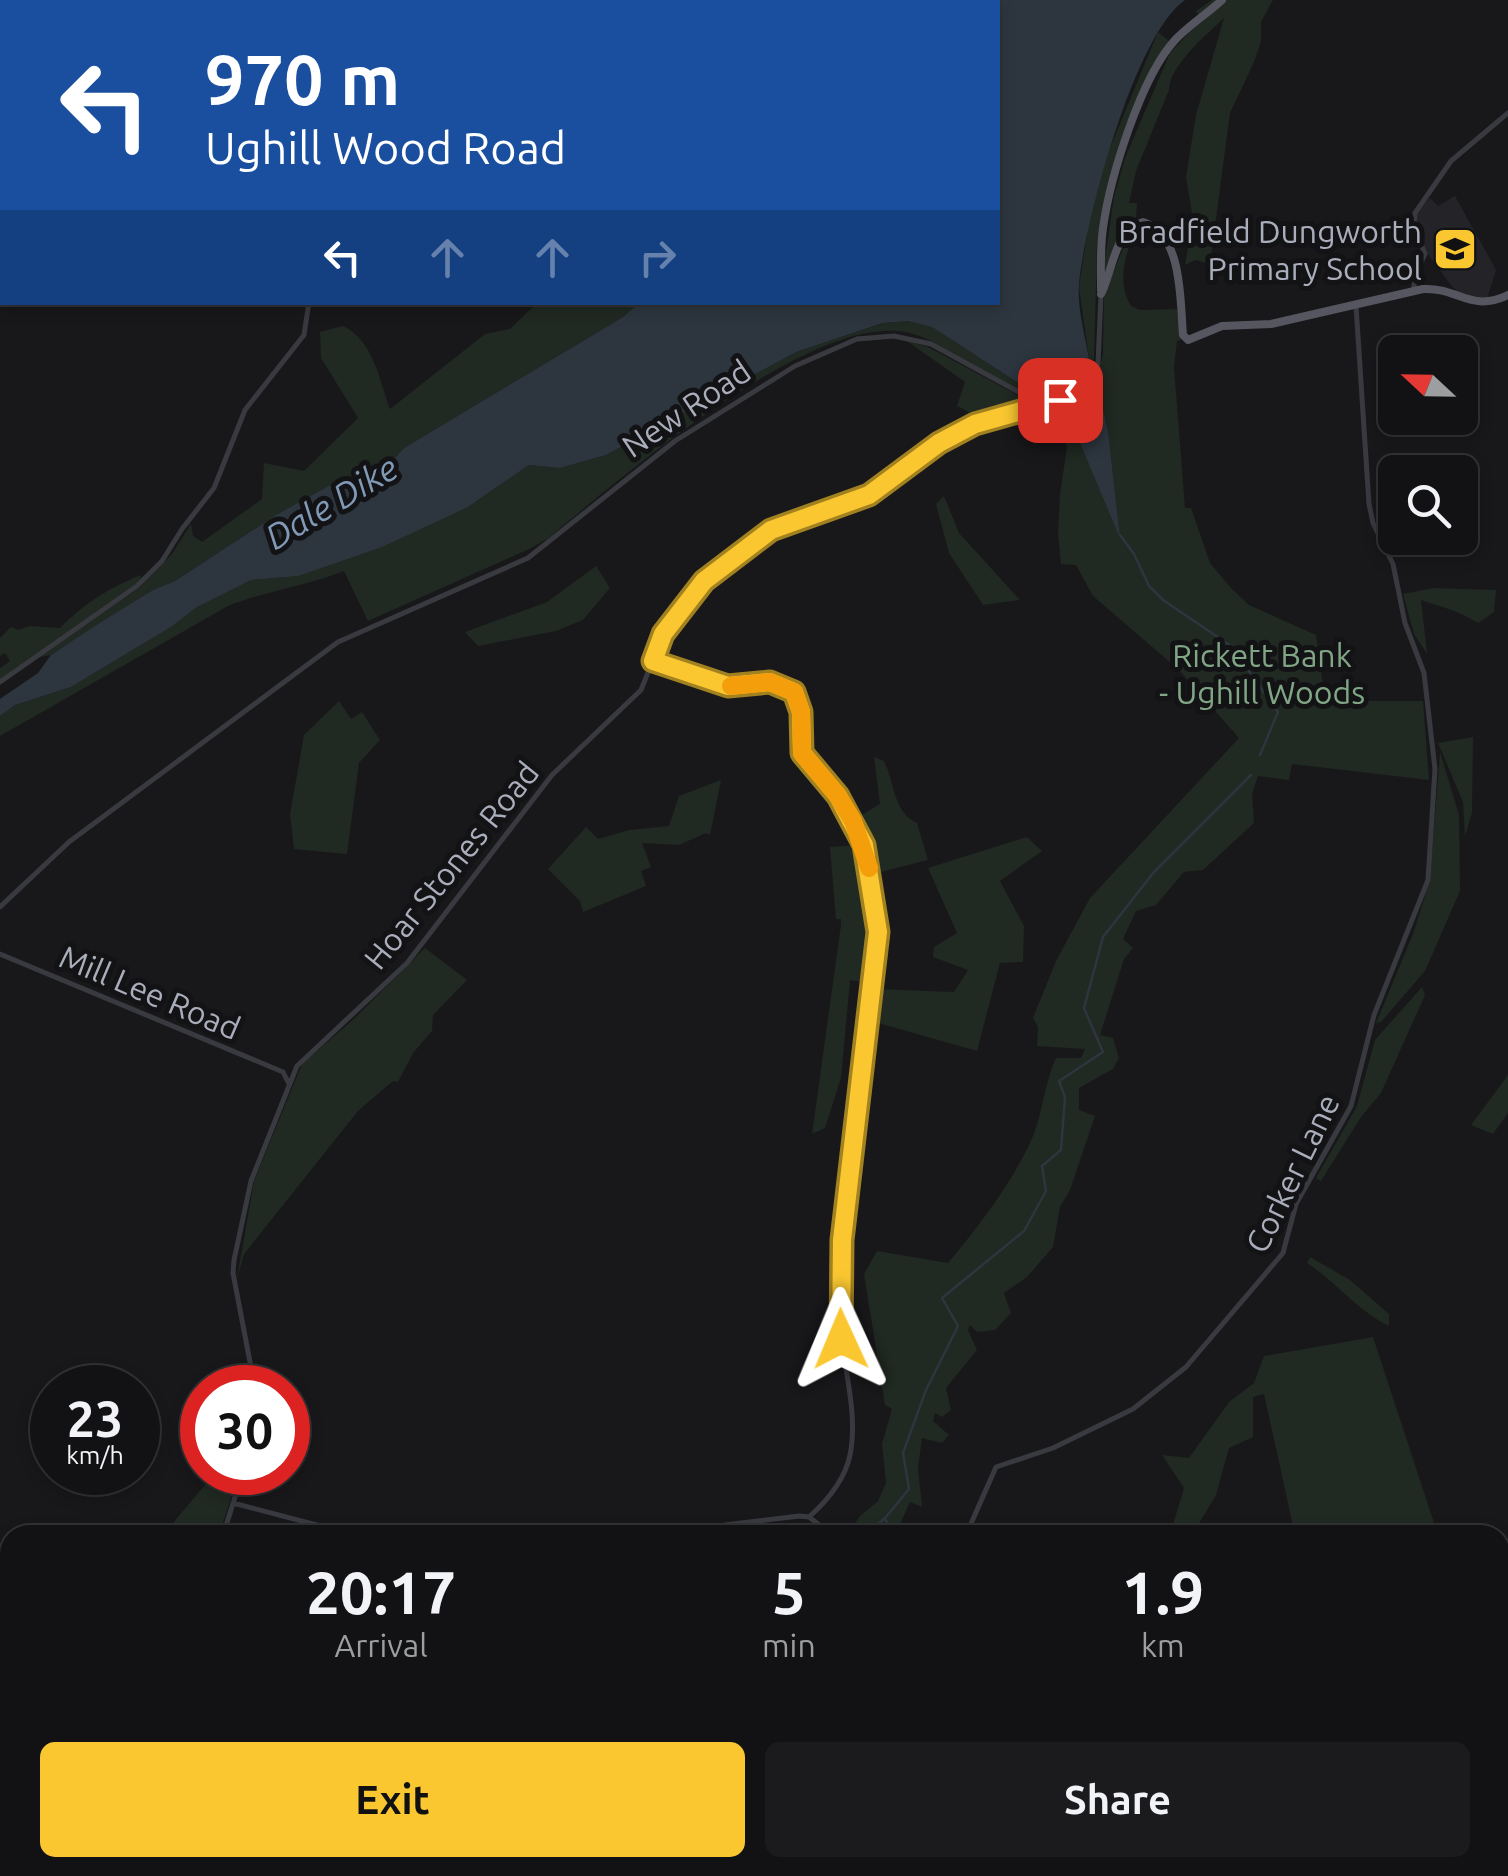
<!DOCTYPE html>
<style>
body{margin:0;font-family:Ubuntu,sans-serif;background:#1b1b1d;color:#f1f3f6;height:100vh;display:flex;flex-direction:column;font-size:38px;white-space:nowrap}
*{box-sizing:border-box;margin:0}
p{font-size:32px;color:#9c9ea0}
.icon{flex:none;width:55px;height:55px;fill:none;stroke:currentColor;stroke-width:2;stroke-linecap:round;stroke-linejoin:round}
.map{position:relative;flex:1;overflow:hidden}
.side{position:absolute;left:0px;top:1525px;width:1510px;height:352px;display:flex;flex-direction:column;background:#121214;border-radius:30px 30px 0 0;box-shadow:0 5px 15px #0003,0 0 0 2px #313234}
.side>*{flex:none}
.guide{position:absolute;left:0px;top:0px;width:1000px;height:305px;box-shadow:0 5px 15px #0003,0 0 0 2px #313234;background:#1a4fa0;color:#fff;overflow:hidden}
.needle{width:65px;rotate:292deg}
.fabs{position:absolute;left:1378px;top:335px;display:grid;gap:20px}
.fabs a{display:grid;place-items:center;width:100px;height:100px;border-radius:15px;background:#121214;box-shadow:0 5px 15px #0003,0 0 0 2px #313234;font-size:50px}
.speed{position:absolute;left:30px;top:1365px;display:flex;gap:20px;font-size:50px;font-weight:700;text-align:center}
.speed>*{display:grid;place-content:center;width:130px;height:130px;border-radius:50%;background:#121214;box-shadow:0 5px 15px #0003,0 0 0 2px #313234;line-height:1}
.speed small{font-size:25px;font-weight:400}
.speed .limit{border:15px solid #d22;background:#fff;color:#111}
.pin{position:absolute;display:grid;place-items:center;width:85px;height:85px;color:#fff;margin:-42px;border-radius:20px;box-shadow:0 5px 15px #0006}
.me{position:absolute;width:110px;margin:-55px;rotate:359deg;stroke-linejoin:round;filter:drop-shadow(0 0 8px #0008)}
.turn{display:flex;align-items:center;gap:35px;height:210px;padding:0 40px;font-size:45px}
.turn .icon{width:130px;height:130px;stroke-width:2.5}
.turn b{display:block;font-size:70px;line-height:85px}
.lanes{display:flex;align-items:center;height:95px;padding:0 40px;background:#0003;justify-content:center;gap:50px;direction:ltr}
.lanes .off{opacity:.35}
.eta{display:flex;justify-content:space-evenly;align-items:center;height:170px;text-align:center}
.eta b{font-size:60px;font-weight:700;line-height:70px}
.button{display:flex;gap:20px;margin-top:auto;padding:20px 40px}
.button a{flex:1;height:115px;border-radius:15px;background:#fac731;color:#111;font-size:40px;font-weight:700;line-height:115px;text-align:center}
.button a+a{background:#1b1b1d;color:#f1f3f6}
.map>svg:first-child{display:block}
.built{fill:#242428}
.green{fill:#202922}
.water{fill:#2d363f}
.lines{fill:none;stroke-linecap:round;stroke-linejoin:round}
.stream{stroke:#2d363f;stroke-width:2.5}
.minor{stroke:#393a40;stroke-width:5}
.major{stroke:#55565f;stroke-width:8}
.route-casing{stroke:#a28120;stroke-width:25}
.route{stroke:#fac731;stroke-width:18}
.slow{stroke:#f59e0b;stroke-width:18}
.labels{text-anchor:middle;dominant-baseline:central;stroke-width:10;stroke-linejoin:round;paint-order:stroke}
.poi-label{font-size:32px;fill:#aaaebb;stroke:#131316;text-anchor:end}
.street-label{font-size:32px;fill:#aaaebb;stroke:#131316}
.park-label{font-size:32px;fill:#80a686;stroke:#131316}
.water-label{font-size:35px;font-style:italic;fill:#8099b7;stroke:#131316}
</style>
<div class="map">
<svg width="1508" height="1876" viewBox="0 0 1508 1876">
<rect width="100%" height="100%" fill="#18181b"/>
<path class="built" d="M1455,196L1496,270L1487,299L1461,295L1451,285L1427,253L1415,226L1416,214L1430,198L1438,206Z"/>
<path class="green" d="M1212,0H1273L1261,22V41L1254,62L1230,113L1210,264L1196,260L1185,265L1193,219L1186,177L1196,115L1224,18C1207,34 1169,66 1169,90L1136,171L1129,203H1137L1136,218L1124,226L1102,280L1114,197L1125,158L1170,53L1201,20L1196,11Z
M1158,32L1169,41L1159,57L1102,211L1097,245L1094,360L1089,359L1079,287L1090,214L1107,155Z
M1140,225L1150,227L1161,238L1146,231L1136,232C1124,254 1117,283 1131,306L1140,310L1177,309L1181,340L1177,341L1174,367L1185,508H1191L1210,563L1231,588L1249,605L1316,635L1325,701H1423L1429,780L1292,764L1289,780L1258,776L1252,794L1254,823L1203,870L1184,872L1156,905L1136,911L1123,939L1133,948L1124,959L1100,1035L1113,1038L1119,1058L1113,1069L1079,1088V1110L1095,1116L1070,1190L1060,1207L1053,1247L1027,1277L1004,1293L1011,1313L995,1330L977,1332L970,1325L968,1330L977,1350L946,1388L951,1410L942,1417L935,1413L933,1421L949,1435L942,1443L922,1438L918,1468L922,1507L910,1502L901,1522L913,1535H847L860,1516L878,1501L886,1483L882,1444L892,1409L885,1405L864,1274L877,1251L948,1263C977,1228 1008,1188 1028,1147C1043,1118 1043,1086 1056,1058H1081L1085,1049L1037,1046L1038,1027L1033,1018L1056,961L1090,898L1239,738L1179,670L1093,596L1076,565L1061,564L1058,534L1060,494L1067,447L1053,409L1068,403L1119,532L1108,431L1097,381L1103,353L1104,295L1129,234Z
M537,303H639L623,317L404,448L382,472L329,487L276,515L175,581L153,590L51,655L39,657L139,588L172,554L191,524L193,536L202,542L262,499L264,463L304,471L358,418L321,358L320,332L343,326C374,341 379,380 390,409L485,334L510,329Z
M908,321L932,327L1026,388L1051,391L1045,395L1028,394C1008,384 987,374 967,362C947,351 928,336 905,332C809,314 620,479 547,539L529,549L368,621L344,571C306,586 266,591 228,606L0,736V716L15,705L71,687L171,627L197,607L251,580L298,576L468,507L529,465L560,468L606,455L796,352L884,323Z
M907,341L928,347L1027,400L1041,403L979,417L957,406L965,382Z
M944,496L959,533L1020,600L983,605L949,553L936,504Z
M596,566L610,588L583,620L556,631L478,646L465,632L547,602Z
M141,575L140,581L0,680V668L10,661L5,653L0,656V638L11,627L18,630L30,626L60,628C83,604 110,587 141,575Z
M1434,588L1496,590L1494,612L1478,623C1457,610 1444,608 1421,600L1427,654L1414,634L1403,594Z
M339,701L351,719L362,712L380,740L359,763L347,854L294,849L290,814L304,735Z
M1473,737L1472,813L1465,836L1463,802L1438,743Z
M1440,752L1459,815L1460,891L1425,971L1381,1022L1376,1023L1413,934L1430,880Z
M874,757L884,761C895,783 893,812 917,823L928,860L873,874L867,844L855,819L880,804Z
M721,780L710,835L706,833L679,845L642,843L651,867L641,871L646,886L583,912L580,901L548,869L586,827L598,839L629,830L669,826L679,796Z
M1027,837L1042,851L1000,881L1024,926L1023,962L1000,963L977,1051L871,1021L876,989L954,992L968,970L933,957L934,947L957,933L928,868Z
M860,845L873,921L869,983L850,980L841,1078L825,1128L812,1134L841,925V919H836L830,847Z
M425,948L467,980L433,1015L432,1031L413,1053L398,1082L393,1081L358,1111L244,1254L237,1279L254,1181L302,1064L355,1018Z
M1422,987L1425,995L1381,1093L1361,1117L1321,1181L1316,1178L1357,1106L1375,1040Z
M1508,1075V1113L1493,1134L1471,1125Z
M1310,1257L1350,1280L1389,1314V1326C1359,1312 1335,1281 1307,1263Z
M1373,1337L1438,1535H1295L1264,1394L1253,1397V1437L1229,1448L1216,1495L1192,1535H1165L1172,1528L1184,1488L1162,1455L1189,1458L1229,1402L1254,1383L1264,1356Z
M216,1472L239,1473L219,1535H170L172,1524Z
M1508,1556V1876H1482L1476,1868H1500V1566Z
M0,1657L10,1668V1790L0,1785Z
M10,1808V1868H62L57,1876H0V1811Z
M186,1868H360L374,1876H181Z
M1109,1868H1330L1336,1876H1125Z"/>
<path class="water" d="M966,0H1185C1135,34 1085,221 1079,283C1077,308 1085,335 1089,359L1087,368L1072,385L1051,391L1026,388L932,327L908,321L883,323L796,352L606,455L560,468L529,465L468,507L382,547L298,576L251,580L197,607L171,627L71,687L15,705L0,716V699L38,673L51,655L98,624L153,590L175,581L276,515L329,486L382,472L404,448L623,317L639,303L998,302V2H965Z
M1097,381L1108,431L1120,538L1080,443L1068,403Z"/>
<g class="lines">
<path class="stream" d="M1120,535L1134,554L1149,586L1163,600L1231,646L1278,712L1260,755
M885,1519L894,1535
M865,1535L885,1518L909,1489L903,1453L926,1390L958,1326L942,1298L1024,1231L1046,1191L1042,1166L1061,1150L1065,1097L1059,1081L1103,1052L1084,1008L1103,937L1154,872L1251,775
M1253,1868L1269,1876
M736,1876L740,1868"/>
<path class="minor" d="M725,2L727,0
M912,2L918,0
M0,221H2
M1413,291L1417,271L1425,254L1414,227L1415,213L1451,161L1508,113
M653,661L728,686L770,683L795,692C806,710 795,731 801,751C808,770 827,782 839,798C863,831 872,872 877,912C881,953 870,992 865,1032C856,1102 846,1173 842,1243C840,1273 838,1304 841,1334C845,1373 858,1416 850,1455C845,1479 827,1501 809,1517
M0,682L137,586L162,561L182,529L214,488L245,410L304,335L309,302
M0,907L69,842L338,642L528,558L675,441L795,366L857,339L894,336L931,344L1028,397H1061L1084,384L1098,364L1101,294
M0,954L283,1072L289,1084
M255,1388L233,1273L234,1260L251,1181L297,1066L407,963L552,775L641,690L663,635L704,581L771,530L869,495L956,433L1006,414L1051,405L1061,397
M233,1503L355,1535
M809,1517L832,1535
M223,1535L243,1472
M696,1535L725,1525L799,1516L809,1517
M966,1535L996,1467L1053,1448L1133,1409L1186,1367L1283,1253L1296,1204L1351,1106L1374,1015L1428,880L1435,769L1424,673L1405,623L1393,564L1373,523L1369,504L1356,306
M63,1876L68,1868
M702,1876L708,1868"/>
<path class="major" d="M1101,290C1101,269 1100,248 1103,228C1110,177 1141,77 1175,40C1189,25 1207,14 1222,0
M1101,294C1113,271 1114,230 1143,222C1183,234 1180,301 1183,335L1188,340L1222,326L1271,324L1423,289C1458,287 1470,313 1508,295"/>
</g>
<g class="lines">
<g class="route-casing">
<path id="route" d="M841,1339L842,1240L878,932L864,845L838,796L802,753L801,712L794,692L770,682L728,686L653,661L663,634L704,581L771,530L869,495L939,443L975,424L1060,400"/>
</g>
<use href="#route" class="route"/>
<path class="slow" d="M731,686L770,682L794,692L801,712L802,753L838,796L853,821L869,868"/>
</g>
<defs>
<g id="school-square" transform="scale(2.25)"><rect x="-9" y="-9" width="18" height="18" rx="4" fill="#fac731" stroke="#131316"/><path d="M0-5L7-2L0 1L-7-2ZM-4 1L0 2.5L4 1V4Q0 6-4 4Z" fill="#111"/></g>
</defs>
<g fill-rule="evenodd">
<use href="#school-square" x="1455" y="249"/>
</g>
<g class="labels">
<g class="poi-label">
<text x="1422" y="231">Bradfield Dungworth<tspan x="1422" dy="37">Primary School</tspan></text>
</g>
<g class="street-label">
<text transform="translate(686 408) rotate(-34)">New Road</text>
<text transform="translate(451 865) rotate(-51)">Hoar Stones Road</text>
<text transform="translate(150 992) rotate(23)">Mill Lee Road</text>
<text transform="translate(1292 1173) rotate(-64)">Corker Lane</text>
</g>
<g class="park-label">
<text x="1262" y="655">Rickett Bank<tspan x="1262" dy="37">- Ughill Woods</tspan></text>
</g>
<g class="water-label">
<text transform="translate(331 502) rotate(-31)">Dale Dike</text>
</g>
</g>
</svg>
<div class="fabs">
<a><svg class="needle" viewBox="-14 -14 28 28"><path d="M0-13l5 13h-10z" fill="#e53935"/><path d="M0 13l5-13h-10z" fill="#9c9ea0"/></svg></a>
<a><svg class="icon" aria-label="search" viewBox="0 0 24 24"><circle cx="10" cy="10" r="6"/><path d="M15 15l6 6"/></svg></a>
</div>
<div class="speed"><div>23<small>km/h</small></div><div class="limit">30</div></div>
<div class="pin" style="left:1060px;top:400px;background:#d93025"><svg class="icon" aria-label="arrive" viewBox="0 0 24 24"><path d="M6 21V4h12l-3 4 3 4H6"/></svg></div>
<svg class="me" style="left:841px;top:1339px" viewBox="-20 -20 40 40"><path d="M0-17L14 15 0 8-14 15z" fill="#fac731" stroke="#fff" stroke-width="4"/></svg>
<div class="guide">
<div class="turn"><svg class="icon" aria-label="left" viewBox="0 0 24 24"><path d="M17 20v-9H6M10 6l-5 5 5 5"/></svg><div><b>970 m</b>Ughill Wood Road</div></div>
<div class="lanes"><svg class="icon" aria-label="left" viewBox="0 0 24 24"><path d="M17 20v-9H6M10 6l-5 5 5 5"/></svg><svg class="icon off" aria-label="ahead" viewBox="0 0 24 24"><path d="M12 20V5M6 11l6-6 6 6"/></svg><svg class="icon off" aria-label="ahead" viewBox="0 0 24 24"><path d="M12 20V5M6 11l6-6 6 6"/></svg><svg class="icon off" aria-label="right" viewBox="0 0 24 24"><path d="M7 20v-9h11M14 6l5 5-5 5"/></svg></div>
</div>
<section class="side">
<div class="eta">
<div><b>20:17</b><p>Arrival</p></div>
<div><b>5</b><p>min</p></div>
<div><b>1.9</b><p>km</p></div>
</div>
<div class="button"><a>Exit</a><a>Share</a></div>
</section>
</div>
